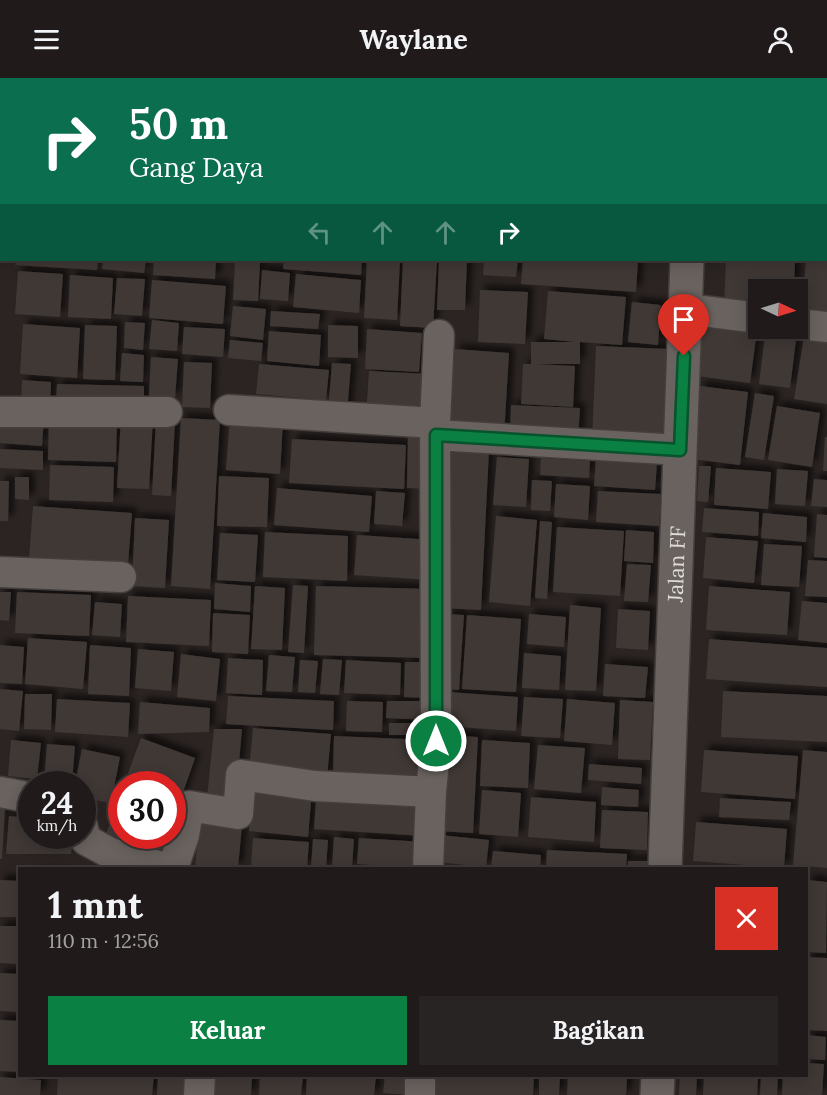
<!DOCTYPE html>
<html lang="id">
<meta charset="utf-8">
<style>
body{margin:0;font-family:Lora,serif;background:#282423;color:#f1f3f6;height:100vh;display:flex;flex-direction:column;font-size:22px;white-space:nowrap}
*{box-sizing:border-box;margin:0}
p{font-size:20px;color:#a2a1a2}
.icon{flex:none;width:33px;height:33px;fill:none;stroke:currentColor;stroke-width:2;stroke-linecap:round;stroke-linejoin:round}
.map{position:relative;flex:1;overflow:hidden}
.side{position:absolute;left:18px;top:789px;width:790px;height:210px;display:flex;flex-direction:column;background:#201b1a;border-radius:0px;box-shadow:0 3px 15px #0003,0 0 0 2px #3d3939}
.side>*{flex:none}
.banner{position:absolute;left:0px;top:0px;width:828px;height:183px;box-shadow:0 3px 15px #0003,0 0 0 2px #3d3939;background:#0b6e4f;color:#fff;overflow:hidden}
.needle{width:39px;rotate:94deg}
.tools{position:absolute;left:748px;top:201px;display:grid;gap:12px}
.tools a{display:grid;place-items:center;width:60px;height:60px;border-radius:0px;background:#201b1a;box-shadow:0 3px 15px #0003,0 0 0 2px #3d3939;font-size:30px}
.speed{position:absolute;left:18px;top:693px;display:flex;gap:12px;font-size:30px;font-weight:700;text-align:center}
.speed>*{display:grid;place-content:center;width:78px;height:78px;border-radius:50%;background:#201b1a;box-shadow:0 3px 15px #0003,0 0 0 2px #3d3939;line-height:1}
.speed small{font-size:15px;font-weight:400}
.speed .limit{border:9px solid #d22;background:#fff;color:#111}
.pin{position:absolute;display:grid;place-items:center;width:51px;height:51px;color:#fff;margin:-62px -26px;border-radius:50% 50% 50% 0;rotate:-45deg;box-shadow:0 0 6px #0007}
.pin .icon{rotate:45deg}
.me{position:absolute;width:66px;margin:-33px;rotate:0deg;stroke-linejoin:round;filter:drop-shadow(0 0 4px #0008)}
.turn{display:flex;align-items:center;gap:21px;height:126px;padding:0 30px;font-size:27px}
.turn .icon{width:78px;height:78px;stroke-width:2.5}
.turn b{display:block;font-size:42px;line-height:51px}
.lanes{display:flex;align-items:center;height:57px;padding:0 30px;background:#0003;justify-content:center;gap:30px;direction:ltr}
.lanes .off{opacity:.35}
.round{display:grid;place-items:center;flex:none;width:63px;height:63px;border-radius:0px;background:#282423}
.overview{display:flex;align-items:center;justify-content:space-between;height:102px;padding:0 30px}
h1{font-size:36px;font-weight:700;line-height:45px}
.cta{display:flex;gap:12px;margin-top:auto;padding:12px 30px}
.cta a{flex:1;height:69px;border-radius:0px;background:#0b8043;color:#fff;font-size:24px;font-weight:700;line-height:69px;text-align:center}
.cta a+a{background:#282423;color:#f1f3f6}
header{display:flex;justify-content:space-between;align-items:center;height:78px;padding:0 30px;background:#201b1a;font-size:27px;font-weight:700}
.map>svg:first-child{display:block}
.building{fill:#3f3936;filter:url(#shadow)}
.lines{fill:none;stroke-linecap:round;stroke-linejoin:round}
.street-casing{stroke:#443f3d;stroke-width:33}
.secondary-casing{stroke:#443f3d;stroke-width:36}
.street{stroke:#69625f;stroke-width:30}
.secondary{stroke:#69625f;stroke-width:33}
.route-casing{stroke:#07532c;stroke-width:15}
.route{stroke:#0b8043;stroke-width:10}
.labels{text-anchor:middle;dominant-baseline:central;stroke-width:4.5;stroke-linejoin:round;paint-order:stroke}
.street-label{font-size:21px;fill:#e0dcda;stroke:#2b2422}
</style>
<header><svg class="icon" aria-label="menu" viewBox="0 0 24 24"><path d="M4 6h16M4 12h16M4 18h16"/></svg>Waylane<svg class="icon" aria-label="person" viewBox="0 0 24 24"><circle cx="12" cy="8" r="4"/><path d="M4 21q1-7 8-7t8 7"/></svg></header>
<div class="map">
<svg width="827" height="1017" viewBox="0 0 827 1017">
<defs>
<filter id="shadow"><feDropShadow dx="5.5" dy="-5.5" stdDeviation="3" flood-color="#0009"/></filter>
</defs>
<rect width="100%" height="100%" fill="#2b2422"/>
<path class="building" d="M16,182H98L97,192L15,187Z
M103,182H146L144,195L102,191Z
M154,182H216L215,201L153,197Z
M284,182H362L361,197L283,191Z
M367,182H400L397,242L364,240Z
M403,182H437L433,250L400,248Z
M439,182H467L465,232H437Z
M484,182H518L516,199L483,197Z
M523,182H638L636,214L521,206Z
M726,182H795L794,212H759V230L724,228Z
M806,182H827V236L802,234Z
M235,184L260,185L258,223L233,222Z
M262,192L290,195L288,223L260,221Z
M18,193L63,196L60,239L15,236Z
M296,196L361,202L359,235L293,229Z
M70,197L113,200L111,241L68,239Z
M117,200L145,201L142,238L114,236Z
M152,202L226,208L223,246L149,240Z
M480,212L528,214L525,266L478,264Z
M548,213L626,219L622,267L580,264V286H535L575,288L573,329L521,326L523,286H531V264H576L544,261Z
M632,224L661,227L658,267L628,264Z
M233,228L266,231L263,262L230,258Z
M271,233L320,236L318,251L270,248Z
M152,242L179,245L177,273L149,271Z
M125,244L145,245L143,272L124,270Z
M23,246L80,250L77,300L20,296Z
M703,246L757,253L750,305L697,298Z
M85,247L117,248L115,302L83,301Z
M328,247L358,248V280L328,279Z
M184,249L225,251L223,279L182,276Z
M367,251L422,255L419,294L365,291Z
M269,253L321,257L319,288L267,283Z
M765,258L796,262L790,310L759,306Z
M804,259L827,262V326L794,321Z
M230,262L263,265L261,283L228,280Z
M596,268L670,271L666,365L592,362Z
M455,271L509,275L504,358L449,355Z
M122,275L144,277L143,304L120,303Z
M151,279L178,281L175,320L149,318Z
M184,284L212,285L210,330L182,329Z
M332,285L351,286L347,335L328,334Z
M259,286L329,292L326,322L256,316Z
M369,293L430,296L427,343L366,339Z
M22,302L51,304L50,328L21,326Z
M57,306L144,308V328L56,326Z
M700,308L748,314L740,387L692,381Z
M755,315L774,318L764,382L745,379Z
M511,327L580,330L578,363L510,359Z
M777,328L820,335L812,389L768,382Z
M0,337L44,340L42,368L0,365Z
M49,338L117,340L116,384L48,382Z
M121,339L153,340L149,411L117,410Z
M230,339L283,343L280,396L226,392Z
M181,340L220,342L210,511L171,508Z
M156,343L175,344L171,418L152,417Z
M408,354L431,355L430,411L407,410Z
M825,359H827V393H823Z
M292,361L406,367L404,411L289,405Z
M451,370L489,372L481,532L443,530Z
M0,371L43,373V392L0,390Z
M497,379L529,381L526,429L493,427Z
M541,380L590,383L589,400L540,397Z
M596,380L657,385L655,412L594,408Z
M50,387L114,389L113,424L49,422Z
M699,388H711L708,424L697,423Z
M716,390L771,394L768,431L714,427Z
M777,391L808,393L805,428L775,426Z
M219,398L269,400L267,449L217,448Z
M15,399H29V422L15,421Z
M814,401L827,402V429L811,428Z
M532,402L552,403L550,433L531,432Z
M0,403H9L8,443H0Z
M556,406L590,408L588,442L554,439Z
M277,410L372,418L369,454L274,447Z
M376,413L405,415L402,448L374,446Z
M598,413L661,416L659,448L596,444Z
M33,428L132,435L128,486L29,480Z
M704,430L759,434L758,458L702,454Z
M763,435L807,439L806,464L761,460Z
M817,436L827,437V480L814,479Z
M496,438L537,442L530,528L489,524Z
M135,440L169,442L165,510L132,508Z
M540,443L552,444L547,521L535,520Z
M557,449L624,453L620,518L553,514Z
M626,452L654,454L653,485L624,483Z
M265,454L348,458L347,503L263,499Z
M220,455L258,457L255,504L217,502Z
M357,457L434,462L431,502L354,497Z
M706,459L758,463L754,505L703,500Z
M764,466L802,468L799,509L761,507Z
M808,482L827,483V519L805,518Z
M627,486L651,487L648,524L624,523Z
M215,505L251,508L250,534L214,531Z
M293,507L308,508L304,575L288,574Z
M255,508L285,510L282,572L251,571Z
M316,508L432,511L430,580L314,577Z
M709,508L790,514L787,557L706,552Z
M0,514H11L9,543L0,542Z
M17,514L91,517L89,558L15,555Z
M128,518L211,522L209,568L126,564Z
M802,523L827,525V565L798,562Z
M95,524L122,526L120,559L92,557Z
M570,527L601,530L596,613L565,612Z
M618,531L650,533L648,572L616,570Z
M213,535L250,537L248,576L212,574Z
M447,536L464,537L459,612L441,610Z
M529,536L566,539L564,569L527,566Z
M467,537L521,541L516,614L462,611Z
M28,560L87,564L83,611L25,606Z
M709,561L827,570V609L706,601Z
M0,567L24,569L22,606L0,605Z
M90,567L131,570L129,618L88,616Z
M138,571L174,574L171,613L135,610Z
M524,575L561,578L559,612L522,610Z
M181,576L220,581L216,623L177,619Z
M269,577L295,579L292,614L266,613Z
M228,580L263,582L262,617L226,615Z
M323,581L342,582L339,617L320,616Z
M300,582L318,583L315,615L298,614Z
M346,582L401,585L400,617L344,615Z
M405,584H432L431,620L404,619Z
M605,586L648,589L645,620L603,618Z
M0,611L23,613L19,653L0,651Z
M723,613L827,618V664L721,659Z
M448,614L518,619L516,653L445,648Z
M25,616H52L51,652L24,651Z
M228,618L334,623L333,652L226,646Z
M524,619L563,621L560,660L521,658Z
M57,621L130,625L128,659L55,654Z
M567,621L615,625L612,667L564,663Z
M620,622L653,624L650,682L618,681Z
M347,623L383,624L382,654L346,653Z
M387,623H432L431,642L386,640Z
M140,624L210,630L209,654L138,656Z
M389,645H431V657H389Z
M253,650L331,656L327,700L249,694Z
M214,651H242L236,719L207,720Z
M443,657L478,659L473,755L438,753Z
M334,658L429,662L428,704L333,700Z
M141,660L195,680L173,743L172,706H124Z
M11,662L41,665L37,701L8,698Z
M482,662L530,665L528,710L480,708Z
M47,666L75,668L72,706H44Z
M538,667L585,670L581,715L534,711Z
M82,671L120,679L111,725L82,720V706H75Z
M704,672L798,678L795,721L701,714Z
M803,672L827,674V790L793,787Z
M589,686L642,690L641,706L588,702Z
M253,707L312,713L308,759L249,753Z
M602,709L639,712L638,729L601,727Z
M317,710L427,717L424,758L314,751Z
M482,712L521,715L518,759L479,756Z
M121,714L122,758H168L160,780L104,762Z
M531,719L596,724L594,764L528,759Z
M720,720L791,724L789,742L719,739Z
M0,729H5L2,781H0Z
M602,732L648,734L647,772L600,770Z
M9,738L32,740V758H73L71,776H6Z
M696,744L787,751L784,790L693,783Z
M199,745L242,748L238,790H195Z
M440,757L489,762L486,789L437,784Z
M334,759L354,761L352,790H332Z
M253,760L309,764L307,790H251Z
M359,760L425,764L424,790L357,786Z
M313,761L328,762L326,790H311Z
M547,772L627,776L626,790H546Z
M493,773L541,777L540,790H491Z
M628,783H649V790H628Z
M0,802L20,803V839H0Z
M807,802L827,804L826,875L807,874Z
M0,848H20V886L0,885Z
M807,879L827,880V953L807,952Z
M0,895L20,896V934L0,933Z
M0,942L20,943V994L0,993Z
M807,957L826,959L825,982L807,981Z
M807,985L824,986L822,1017H782L783,998H807Z
M58,998H154L152,1017H57Z
M158,998H195L194,1017H157Z
M260,998L303,999L301,1017H259Z
M307,998H376L374,1017H306Z
M385,998H414L412,1017L383,1015Z
M433,998H534L533,1017H432Z
M539,998H560L559,1017H539Z
M568,998L627,1001L626,1017H567Z
M680,998H697L696,1017H679Z
M704,998L758,1000L757,1017H703Z
M761,998H778L777,1017H760Z
M0,999L41,1002L40,1017H0Z
M208,999L252,1001L251,1017H207Z"/>
<g class="lines">
<g class="street-casing">
<path id="street" d="M705,0L717,2
M826,17H827
M0,24L2,9
M686,231L759,240
M798,246L827,249
M229,332L435,345
M0,334H167
M436,357L680,372
M0,494L121,499
M0,714L32,720
M82,747L86,762L110,775L165,790
M173,790L184,757L189,728L238,736L241,697L315,708L431,714
M428,790L431,714L436,663L435,345L439,257
M199,1017L200,998
M420,1017V998"/>
</g>
<g class="secondary-casing">
<g id="secondary">
<path d="M694,2V0"/>
<path id="s1" d="M665,790L687,182"/>
<path d="M657,1017L658,998"/>
</g>
</g>
<use href="#street" class="street"/>
<use href="#secondary" class="secondary"/>
</g>
<g class="lines">
<g class="route-casing">
<path id="route" d="M436,663V357L680,372L684,278"/>
</g>
<use href="#route" class="route"/>
</g>
<g class="labels">
<g class="street-label">
<text stroke="none"><textPath href="#s1" startOffset="304">Jalan FF</textPath></text>
</g>
</g>
</svg>
<div class="tools">
<a><svg class="needle" viewBox="-14 -14 28 28"><path d="M0-13l5 13h-10z" fill="#e53935"/><path d="M0 13l5-13h-10z" fill="#a2a1a2"/></svg></a>
</div>
<div class="speed"><div>24<small>km/h</small></div><div class="limit">30</div></div>
<div class="pin" style="left:684px;top:278px;background:#d93025"><svg class="icon" aria-label="arrive" viewBox="0 0 24 24"><path d="M6 21V4h12l-3 4 3 4H6"/></svg></div>
<svg class="me" style="left:436px;top:663px" viewBox="-20 -20 40 40"><circle r="17" fill="#0b8043" stroke="#fff" stroke-width="3"/><path d="M0-11L8 9 0 5-8 9z" fill="#fff"/></svg>
<div class="banner">
<div class="turn"><svg class="icon" aria-label="right" viewBox="0 0 24 24"><path d="M7 20v-9h11M14 6l5 5-5 5"/></svg><div><b>50 m</b>Gang Daya</div></div>
<div class="lanes"><svg class="icon off" aria-label="left" viewBox="0 0 24 24"><path d="M17 20v-9H6M10 6l-5 5 5 5"/></svg><svg class="icon off" aria-label="ahead" viewBox="0 0 24 24"><path d="M12 20V5M6 11l6-6 6 6"/></svg><svg class="icon off" aria-label="ahead" viewBox="0 0 24 24"><path d="M12 20V5M6 11l6-6 6 6"/></svg><svg class="icon" aria-label="right" viewBox="0 0 24 24"><path d="M7 20v-9h11M14 6l5 5-5 5"/></svg></div>
</div>
<section class="side">
<div class="overview"><div><h1>1 mnt</h1><p>110 m · 12:56</p></div><a class="round" style="background:#d93025;color:#fff"><svg class="icon" aria-label="close" viewBox="0 0 24 24"><path d="M6 6l12 12M18 6L6 18"/></svg></a></div>
<div class="cta"><a>Keluar</a><a>Bagikan</a></div>
</section>
</div>
